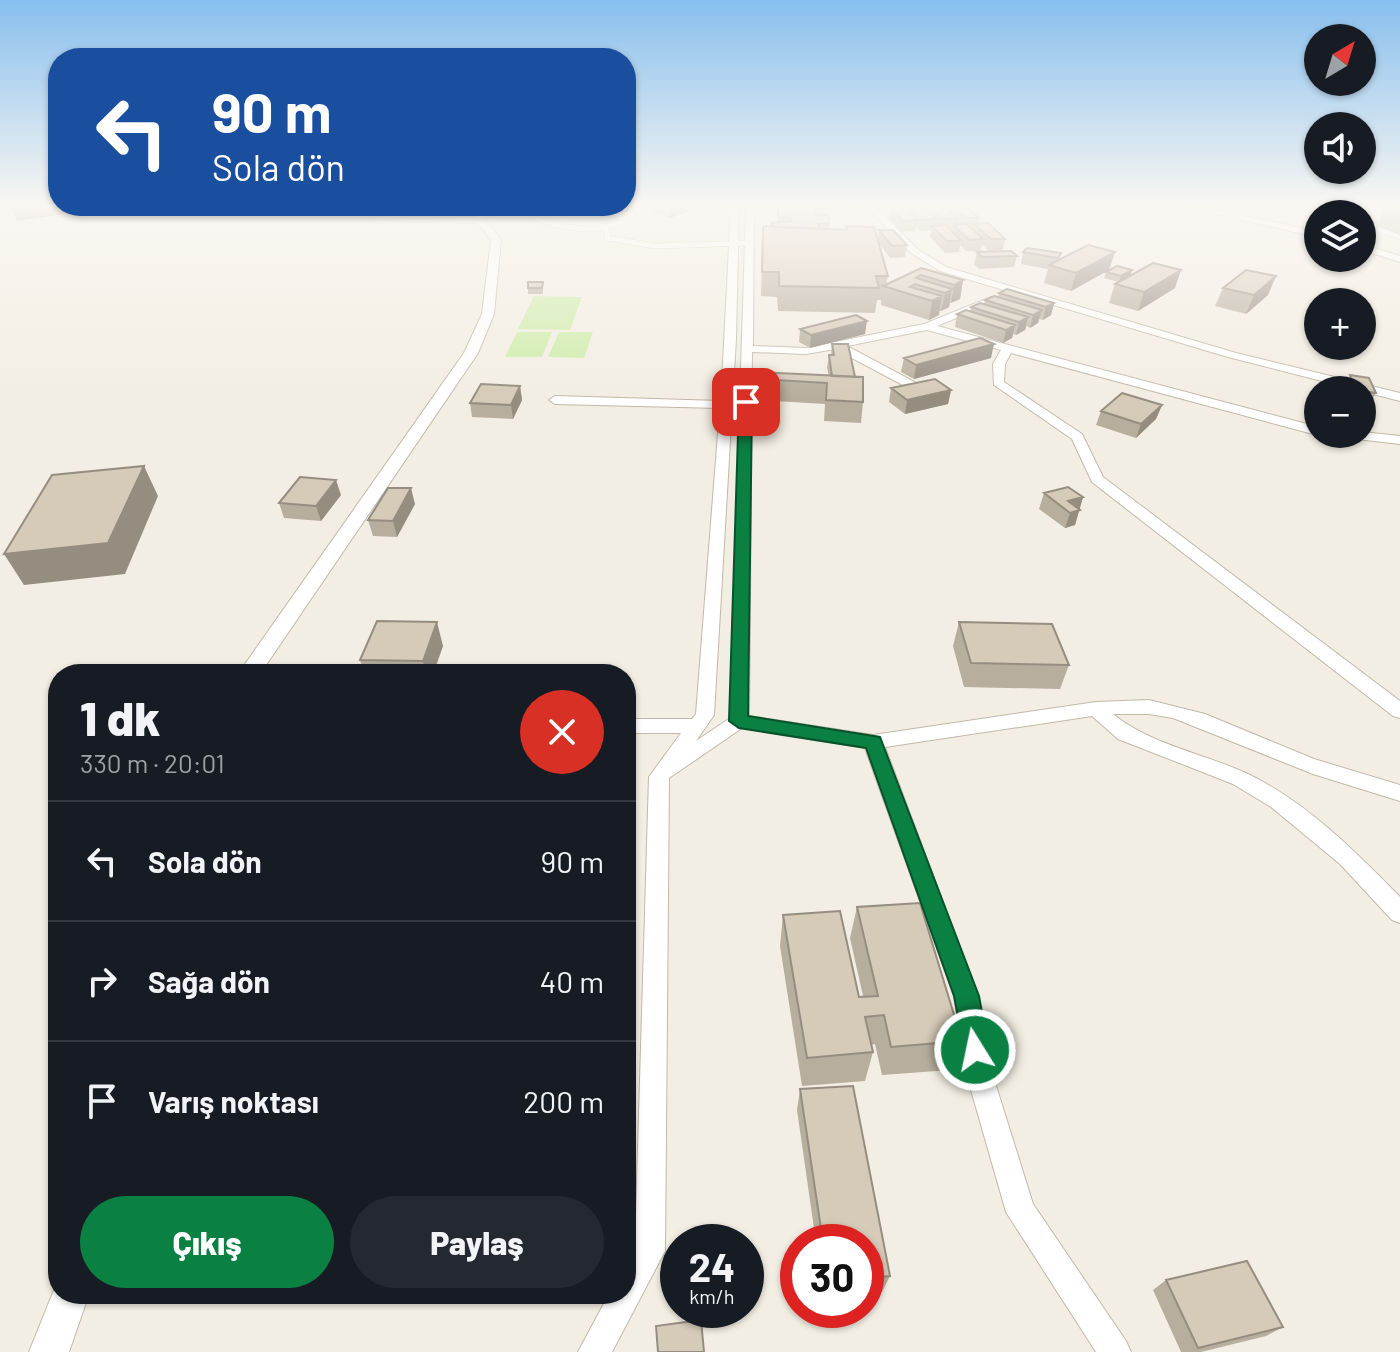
<!DOCTYPE html>
<html lang="tr">
<meta charset="utf-8">
<style>
body{margin:0;font-family:Barlow,sans-serif;background:#242831;color:#f1f3f6;height:100vh;display:flex;flex-direction:column;font-size:30px;white-space:nowrap}
*{box-sizing:border-box;margin:0}
p{font-size:26px;color:#9ea1a6}
.icon{flex:none;width:44px;height:44px;fill:none;stroke:currentColor;stroke-width:2;stroke-linecap:round;stroke-linejoin:round}
.map{position:relative;flex:1;overflow:hidden}
.side{position:absolute;left:48px;top:664px;width:588px;height:640px;display:flex;flex-direction:column;background:#171b24;border-radius:32px;box-shadow:0 2px 6px #0004}
.side>*{flex:none}
.banner{position:absolute;left:48px;top:48px;width:588px;height:168px;border-radius:32px;box-shadow:0 2px 6px #0004;background:#1a4fa0;color:#fff;overflow:hidden}
.needle{width:52px;rotate:38deg}
.tools{position:absolute;left:1304px;top:24px;display:grid;gap:16px}
.tools a{display:grid;place-items:center;width:72px;height:72px;border-radius:50%;background:#171b24;box-shadow:0 2px 6px #0004;font-size:40px}
.speed{position:absolute;left:660px;top:1224px;display:flex;gap:16px;font-size:40px;font-weight:700;text-align:center}
.speed>*{display:grid;place-content:center;width:104px;height:104px;border-radius:50%;background:#171b24;box-shadow:0 2px 6px #0004;line-height:1}
.speed small{font-size:20px;font-weight:400}
.speed .limit{border:12px solid #d22;background:#fff;color:#111}
.pin{position:absolute;display:grid;place-items:center;width:68px;height:68px;color:#fff;margin:-34px;border-radius:16px;box-shadow:0 4px 12px #0006}
.me{position:absolute;width:88px;margin:-44px;rotate:350deg;stroke-linejoin:round;filter:drop-shadow(0 0 6px #0008)}
.turn{display:flex;align-items:center;gap:28px;height:168px;padding:0 32px;font-size:36px}
.turn .icon{width:104px;height:104px;stroke-width:2.5}
.turn b{display:block;font-size:56px;line-height:68px}
.round{display:grid;place-items:center;flex:none;width:84px;height:84px;border-radius:42px;background:#242831}
.overview{display:flex;align-items:center;justify-content:space-between;height:136px;padding:0 32px}
h1{font-size:48px;font-weight:800;line-height:60px}
.primary-button{display:flex;gap:16px;margin-top:auto;padding:16px 32px}
.primary-button a{flex:1;height:92px;border-radius:48px;background:#0b8043;color:#fff;font-size:32px;font-weight:800;line-height:92px;text-align:center}
.primary-button a+a{background:#242831;color:#f1f3f6}
ul{padding:0;list-style:none}
li{display:flex;align-items:center;gap:24px;height:120px;padding:0 32px;border-top:2px solid #363941}
li div{flex:1}
li b{display:block;font-size:30px}
li em{font-style:normal}
.map>svg:first-child{display:block}
.green{fill:#cdeca8}
.lines{fill:none;stroke-linecap:round;stroke-linejoin:round}
.service-casing{stroke:#c2b9a8;stroke-width:6}
.minor-casing{stroke:#c2b9a8;stroke-width:2}
.tertiary-casing{stroke:#c2b9a8;stroke-width:2}
.service{stroke:#fff;stroke-width:5}
.minor{fill:#fff;fill-rule:evenodd}
.tertiary{fill:#fff;fill-rule:evenodd}
.wall{fill:#b8ae9e}
.shaded-wall{fill:#968d81}
.building{fill:#d6cab8;stroke:#968d81;stroke-width:2}
.route{fill:#0b8043;stroke:#07532c;stroke-width:2}
</style>
<div class="map">
<svg width="1400" height="1352" viewBox="0 0 1400 1352">
<rect width="100%" height="100%" fill="#f3eee3"/>
<path class="green" d="M534,296L582,297L570,330L518,329Z
M517,332H552L542,357H505Z
M559,332H593L584,358L548,357Z"/>
<g class="lines">
<g class="service-casing">
<path id="service" d="M301,208L402,219L483,221
M512,208C546,225 608,245 636,208
M1362,221L1386,208
M1362,224L1400,237
M601,226L608,232L607,238L655,246L750,243"/>
</g>
<g class="minor-casing">
<path id="minor" d="M731,208H739L736,339L714,715L696,741L730,718L746,208H754L753,346L806,348L924,324L991,297L996,300L995,302L937,326L1318,427V434H1321H1313L1011,353L1005,364L1004,382L1082,434L1103,477L1400,701V718L1393,716L1092,482L1072,439L994,385L993,364L1001,350L927,330L847,346L920,385V391L916,392L835,349L806,354L752,352L749,716L873,735L1096,702L1149,700L1205,714L1314,759L1400,785V801L1313,774L1173,718L1149,714H1113C1151,745 1203,753 1248,774C1306,802 1355,851 1400,897V923L1392,920L1340,864L1271,807L1233,784L1118,739L1092,716L885,747L978,996L993,1076L1033,1204L1126,1341L1131,1352H1096L1006,1212L967,1076L954,996L865,748L742,728L669,778L665,1251L612,1352H578L609,1294H626V1264L635,1248L649,777L681,733H626V719H692L696,714L720,408L555,404L549,400L555,396L721,401Z
M863,208L879,210L917,249L946,267L1236,353L1400,393V401L1228,357L940,271L911,253L873,214Z
M1189,208H1206L1318,231V237Z
M1362,244L1400,256V262L1362,250Z
M1362,432L1400,436V444L1348,438L1342,434Z"/>
</g>
<g class="tertiary-casing">
<path id="tertiary" d="M467,208H477L501,240L494,314L478,353L260,674H238L464,353L482,314L491,240Z
M58,1280V1294H89L69,1352H29Z"/>
</g>
<use href="#service" class="service"/>
<use href="#minor" class="minor"/>
<use href="#tertiary" class="tertiary"/>
</g>
<path class="wall" d="M651,208H699L670,218L651,212Z
M777,208H825V215L829,224V229L846,230V226L878,239L879,230L907,245L905,257L890,258L879,243L888,276L886,285L921,268L963,280L960,299L950,303L949,307L941,311H939V315L929,320L881,305V300H877L875,313L778,311L777,297L761,296L763,226L772,227L777,222Z
M890,208H905L908,211V208H925L928,211L929,208H946L949,211L950,208H968L979,218L977,224L1005,239L1003,250L989,251L982,244L981,251H966L960,245L959,252L945,253L930,237L931,230L920,231L916,226L915,231L901,232L889,218Z
M1316,208H1367L1364,217H1362V214H1327L1315,210Z
M1400,208V235L1377,226L1384,210Z
M977,252L1017,256L1014,267L979,269L974,264Z
M1023,252L1061,253L1059,260L1115,252L1109,270L1071,291L1044,283L1048,269L1021,264Z
M1132,270L1130,276L1175,288L1138,311L1109,303L1115,284L1119,282L1104,278L1106,272Z
M528,288H543V294H528Z
M1223,288L1268,295L1246,314L1215,306Z
M999,293L1054,303L1051,315L1043,320L1039,319L1038,323L1030,328L1026,326L1025,330L1016,335L1013,334L1012,338L1003,343L955,327L957,314L970,311L971,307L984,304L985,300L998,297Z
M800,329L865,334L810,348L799,342Z
M832,344L855,377L863,402L861,423L824,421L825,404L756,400L757,379L829,376L827,368L829,355H831Z
M904,358H991L914,379L901,372Z
M1350,375L1376,393L1368,407L1362,406V390H1344Z
M520,386L522,400L513,419L472,417L470,403Z
M891,388L951,390L948,404L905,414L889,402Z
M1162,405L1156,419L1136,438L1096,425L1101,411Z
M1044,493L1083,497L1075,525L1065,528L1039,509Z
M341,495L321,521L284,518L279,503Z
M415,504L397,537L373,536L368,520Z
M959,622L1069,665L1060,689L964,687L953,646Z
M443,646L433,674H365L360,660Z
M857,907L962,1041L950,1070L882,1075L875,1044L871,1045L873,1052L865,1081L802,1086L780,946L783,915L859,997L863,996L850,938Z
M800,1089L890,1276L882,1292L866,1293V1242H816L797,1110Z
M1166,1280L1283,1327L1266,1336L1201,1352H1181L1153,1290Z"/>
<path class="shaded-wall" d="M11,208H63L65,214L17,221Z
M670,208H699L670,218Z
M1115,252L1109,270L1071,291L1076,273Z
M1132,270L1130,276L1119,282L1121,276Z
M1181,270L1175,288L1138,311L1144,292Z
M1276,276L1268,295L1246,314L1254,295Z
M963,280L960,299L951,303L954,285Z
M952,289L949,307L941,311L945,293Z
M942,296L939,315L929,320L932,301Z
M1054,303L1051,315L1043,320L1046,307Z
M1042,310L1038,323L1030,328L1033,315Z
M1028,317L1025,330L1016,335L1019,322Z
M867,321L865,334L810,348L811,335Z
M1015,325L1012,338L1003,343L1006,330Z
M994,344L991,358L914,379L916,365Z
M520,386L522,400L513,419L511,405Z
M951,390L948,404L905,414L907,400Z
M1162,405L1156,419L1136,438L1141,424Z
M144,466L158,496L125,574L24,585L4,554Z
M336,480L341,495L321,521L316,506Z
M411,488L415,504L397,537L393,521Z
M1083,497L1075,525L1065,528L1070,513L1068,501Z
M437,622L443,646L433,674H426L423,661Z"/>
<path class="building" d="M778,208H825L826,209H814L815,215H828L829,224H818L819,229L772,227V223L791,221V217H778Z
M891,208H905L917,220L903,221Z
M911,208H925L936,219L922,220Z
M932,208H946L957,218L943,219Z
M954,208H968L979,218H965Z
M1392,208H1400V215L1384,210Z
M988,223L1005,239H991L974,224Z
M967,224L983,239L969,240L953,225Z
M946,225L961,241H947L932,226Z
M763,226L847,230L846,226L874,227L888,276H876L879,288L779,286V272H762Z
M879,230H893L907,245L892,246Z
M1088,245L1115,252L1076,273L1049,265Z
M1027,248L1061,253L1058,258L1023,252Z
M1011,251L1017,256L982,257L977,252Z
M1153,263L1181,270L1144,292L1115,284Z
M1117,266L1132,270L1121,276L1106,272Z
M921,268L963,280L954,285L921,275L916,278L952,289L945,293L915,284L910,287L942,296L932,301L883,286Z
M1246,270L1276,276L1254,295L1223,288Z
M528,282H543L542,288H528Z
M1007,289L1054,303L1046,307L999,293Z
M994,296L1042,310L1033,315L985,300Z
M980,303L1028,317L1019,322L971,307Z
M966,310L1015,325L1006,330L957,314Z
M856,315L867,321L811,335L800,329Z
M980,338L994,344L916,365L904,358Z
M832,344H848L855,377L832,376L829,355H834Z
M758,372L863,377V402L826,400L827,383L757,379Z
M1350,375L1369,378L1376,393L1356,390Z
M935,379L951,390L907,400L891,388Z
M481,384L520,386L511,405L470,403Z
M1122,393L1162,405L1141,424L1101,411Z
M144,466L108,543L4,554L52,475Z
M300,477L336,480L316,506L279,503Z
M1068,487L1083,497L1068,501L1080,510L1070,513L1044,493Z
M388,488H411L393,521L368,520Z
M377,621L437,622L423,661L360,660Z
M959,622L1052,624L1069,665L971,663Z
M920,903L962,1041L891,1047L884,1015L865,1017L873,1052L807,1058L783,915L840,911L859,997L878,996L857,907Z
M853,1086L890,1276L866,1278V1242H823L800,1089Z
M1247,1261L1283,1327L1198,1348L1166,1280Z
M701,1320L704,1352H658L656,1326Z"/>
<linearGradient id="sky" x2="0" y2="1"><stop stop-color="#88bfee"/><stop offset="0.52" stop-color="#faf7f2"/><stop offset="1" stop-color="#faf7f2" stop-opacity="0"/></linearGradient>
<rect width="1400" height="397" fill="url(#sky)"/>
<path class="route" d="M746,398L752,402L748,716L880,737L979,996L989,1050L985,1059L975,1062L966,1059L954,996L866,748L739,728L729,721L739,402Z"/>
</svg>
<div class="tools">
<a><svg class="needle" viewBox="-14 -14 28 28"><path d="M0-13l5 13h-10z" fill="#e53935"/><path d="M0 13l5-13h-10z" fill="#9ea1a6"/></svg></a>
<a><svg class="icon" aria-label="sound" viewBox="0 0 24 24"><path d="M4 9h4l5-4v14l-5-4H4zM17 9q2 3 0 6"/></svg></a>
<a><svg class="icon" aria-label="layers" viewBox="0 0 24 24"><path d="M12 4l9 5-9 5-9-5zM3 14l9 5 9-5"/></svg></a>
<a>+</a>
<a>−</a>
</div>
<div class="speed"><div>24<small>km/h</small></div><div class="limit">30</div></div>
<div class="pin" style="left:746px;top:402px;background:#d93025"><svg class="icon" aria-label="arrive" viewBox="0 0 24 24"><path d="M6 21V4h12l-3 4 3 4H6"/></svg></div>
<svg class="me" style="left:975px;top:1050px" viewBox="-20 -20 40 40"><circle r="17" fill="#0b8043" stroke="#fff" stroke-width="3"/><path d="M0-11L8 9 0 5-8 9z" fill="#fff"/></svg>
<div class="banner">
<div class="turn"><svg class="icon" aria-label="left" viewBox="0 0 24 24"><path d="M17 20v-9H6M10 6l-5 5 5 5"/></svg><div><b>90 m</b>Sola dön</div></div>
</div>
<section class="side">
<div class="overview"><div><h1>1 dk</h1><p>330 m · 20:01</p></div><a class="round" style="background:#d93025;color:#fff"><svg class="icon" aria-label="close" viewBox="0 0 24 24"><path d="M6 6l12 12M18 6L6 18"/></svg></a></div>
<ul>
<li><svg class="icon" aria-label="left" viewBox="0 0 24 24"><path d="M17 20v-9H6M10 6l-5 5 5 5"/></svg><div><b>Sola dön</b></div><em>90 m</em></li>
<li><svg class="icon" aria-label="right" viewBox="0 0 24 24"><path d="M7 20v-9h11M14 6l5 5-5 5"/></svg><div><b>Sağa dön</b></div><em>40 m</em></li>
<li><svg class="icon" aria-label="arrive" viewBox="0 0 24 24"><path d="M6 21V4h12l-3 4 3 4H6"/></svg><div><b>Varış noktası</b></div><em>200 m</em></li>
</ul>
<div class="primary-button"><a>Çıkış</a><a>Paylaş</a></div>
</section>
</div>
